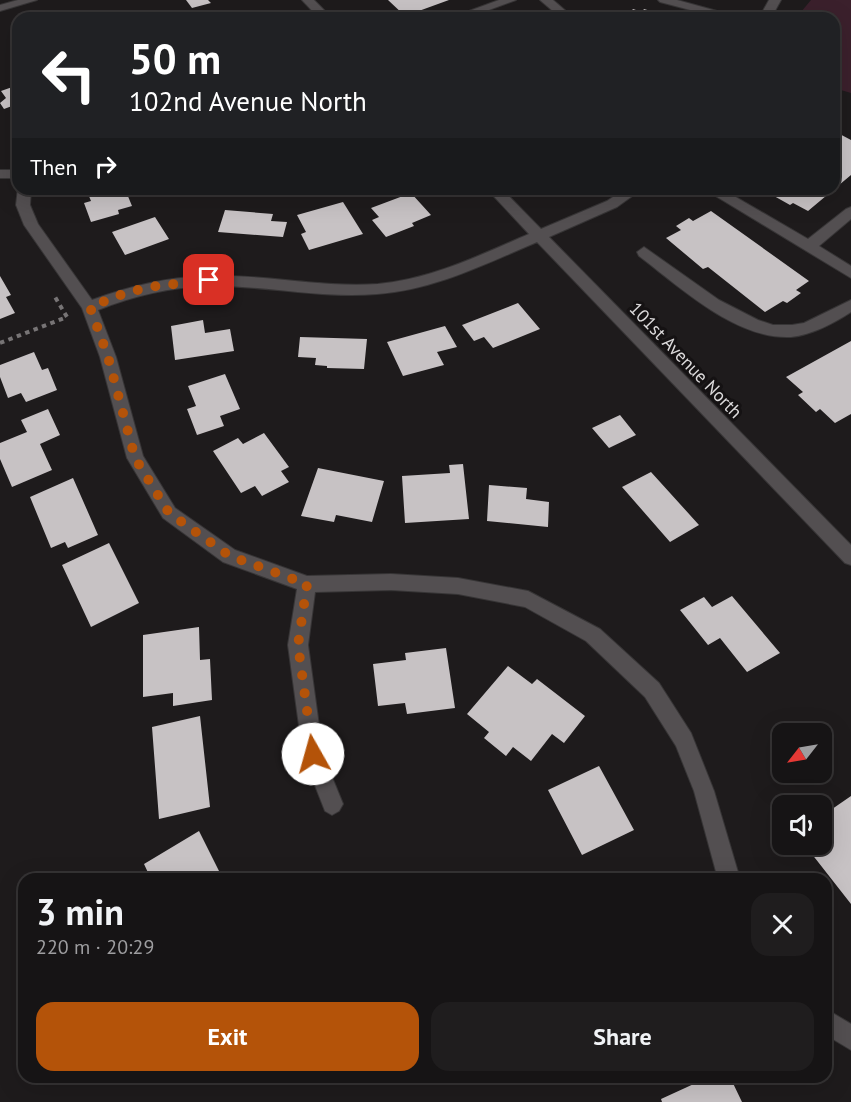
<!DOCTYPE html>
<meta charset="utf-8">
<style>
body{margin:0;font-family:"PT Sans",sans-serif;background:#1f1d1e;color:#f1f3f6;height:100vh;display:flex;flex-direction:column;font-size:22px;white-space:nowrap}
*{box-sizing:border-box;margin:0}
p{font-size:20px;color:#9e9ea0}
.icon{flex:none;width:33px;height:33px;fill:none;stroke:currentColor;stroke-width:2;stroke-linecap:round;stroke-linejoin:round}
.map{position:relative;flex:1;overflow:hidden}
.side{position:absolute;left:18px;top:873px;width:814px;height:210px;display:flex;flex-direction:column;background:#161415;border-radius:18px;box-shadow:0 6px 24px #0002,0 0 0 2px #353334}
.side>*{flex:none}
.top-card{position:absolute;left:12px;top:12px;width:828px;height:183px;border-radius:18px;box-shadow:0 6px 24px #0002,0 0 0 2px #353334;background:#202124;color:#fff;overflow:hidden}
.needle{width:39px;rotate:239deg}
.controls{position:absolute;left:772px;top:723px;display:grid;gap:12px}
.controls a{display:grid;place-items:center;width:60px;height:60px;border-radius:12px;background:#161415;box-shadow:0 6px 24px #0002,0 0 0 2px #353334;font-size:30px}
.pin{position:absolute;display:grid;place-items:center;width:51px;height:51px;color:#fff;margin:-26px;border-radius:12px;box-shadow:0 3px 9px #0006}
.me{position:absolute;width:66px;margin:-33px;rotate:353deg;stroke-linejoin:round;filter:drop-shadow(0 0 4px #0008)}
.turn{display:flex;align-items:center;gap:21px;height:126px;padding:0 18px;font-size:27px}
.turn .icon{width:78px;height:78px;stroke-width:2.5}
.turn b{display:block;font-size:42px;line-height:51px}
.then{display:flex;align-items:center;height:57px;padding:0 18px;background:#0003;gap:12px;font-size:22px}
.round{display:grid;place-items:center;flex:none;width:63px;height:63px;border-radius:18px;background:#1f1d1e}
.overview{display:flex;align-items:center;justify-content:space-between;height:102px;padding:0 18px}
h1{font-size:36px;font-weight:600;line-height:45px}
.button{display:flex;gap:12px;margin-top:auto;padding:12px 18px}
.button a{flex:1;height:69px;border-radius:18px;background:#b45309;color:#fff;font-size:24px;font-weight:600;line-height:69px;text-align:center}
.button a+a{background:#1f1d1e;color:#f1f3f6}
.map>svg:first-child{display:block}
.green{fill:#3b202c}
.building{fill:#c7c2c4}
.lines{fill:none;stroke-linecap:round;stroke-linejoin:round}
.minor-casing{stroke:#373536;stroke-width:2}
.path{stroke:#777475;stroke-width:4;stroke-dasharray:4.5 4.5;stroke-linecap:butt}
.minor{fill:#534f51;fill-rule:evenodd}
.route{stroke:#b45309;stroke-width:10;stroke-dasharray:0 18}
.labels{text-anchor:middle;dominant-baseline:central;stroke-width:6;stroke-linejoin:round;paint-order:stroke}
.street-label{font-size:18px;fill:#dcdadb;stroke:#151213}
</style>
<div class="map">
<svg width="851" height="1102" viewBox="0 0 851 1102">
<rect width="100%" height="100%" fill="#1e1b1c"/>
<path class="green" d="M811,0H851V93L834,88V18H796Z"/>
<path class="building" d="M186,0H208L211,3L192,8Z
M388,0H449L405,16Z
M633,9L642,12L644,9L674,18H626Z
M18,85V113L12,106L4,109L0,103L6,98L1,91Z
M834,131L851,140V175L808,211L793,203L790,205L774,196L776,194L768,189H834Z
M86,189H125L132,206L118,210L119,214L91,222L84,203L91,201Z
M411,193L431,215L412,223L414,226L386,237L372,220L379,217L371,208Z
M343,202L363,234L309,250L301,234L306,232L297,215Z
M225,210L273,214L271,221L287,222L283,237L218,232Z
M711,211L809,281L796,290L801,293L787,303L783,301L765,312L708,267L703,269L666,238L681,230L676,226L689,218L693,221Z
M155,217L169,239L125,255L112,232Z
M0,276L11,295L6,297L15,313L0,319Z
M518,303L540,329L493,348L484,337L474,341L462,325Z
M203,320L205,333L230,329L234,351L175,360L171,326Z
M445,326L457,347L437,352L444,365L403,376L387,342Z
M300,337L367,339L364,369L327,368V366L315,365L316,358L298,357Z
M851,341V414L835,423L820,409L816,412L798,395L803,392L786,377Z
M34,352L42,370L48,368L57,390L26,402L21,393L8,398L0,377V365Z
M225,374L240,409L220,416L224,426L197,435L187,409L196,406L188,386Z
M48,409L60,435L40,444L52,470L12,487L0,459V443L27,432L21,420Z
M620,415L636,435L609,448L592,428Z
M264,433L289,467L281,471L289,482L262,496L255,486L241,493L213,451L238,438L243,444Z
M463,464L469,519L405,523L402,476L450,473L449,465Z
M318,468L384,481L372,522L336,515L334,522L301,516Z
M651,472L699,525L670,542L622,487Z
M73,478L98,535L68,548L65,542L51,548L30,497Z
M489,485L527,488L526,499L549,502L548,527L487,521Z
M109,543L139,603L91,627L62,565Z
M732,596L780,653L747,672L720,638L708,645L680,610L704,597L712,607Z
M199,627L200,660L210,659L212,700L173,706V693L143,697V635Z
M446,648L455,708L407,714L405,703L378,706L373,664L406,660L405,653Z
M508,666L532,684L537,679L585,716L564,743L552,734L531,761L513,747L506,756L484,738L489,732L467,714Z
M200,716L210,807L159,819L152,727Z
M599,766L634,830L582,855L548,790Z
M851,796V904L804,844H822V816Z
M199,831L223,879H151L144,864Z
M709,1077H730L742,1102H662L661,1099Z"/>
<g class="lines">
<g class="minor-casing">
<path id="minor" d="M18,0H37L0,11V5Z
M302,0H314L332,18H319Z
M499,0H516L467,18H450Z
M540,0H553L574,18H561Z
M658,0H677L717,11L719,13L713,16L660,2Z
M769,0H781L771,18H759Z
M0,170H18V178H0Z
M18,188L31,189L30,205L38,224L92,300C130,286 168,277 208,276C265,274 321,288 378,284C432,279 480,255 529,234L487,189H502L541,229L607,201L625,189H642L617,207L549,237L851,545V565L845,563L537,242C485,264 434,290 377,294C321,299 265,285 209,286C170,287 133,296 98,310L116,357L143,456L175,508L235,550L307,576L391,574L458,578L528,591L600,629L659,683L691,733L714,791L740,879H718L694,791L676,746L645,697L586,641L525,607L458,594L391,590L315,592L308,645L323,755L343,804L339,811L332,815L325,811L303,755L288,645L297,589L223,562L163,518L127,458L100,357L82,308L24,225L16,205Z
M704,189H722L808,239L846,209L851,207V219L819,246L851,266V278Z
M644,247L719,300L758,320L773,325H792L804,323L851,300V312C834,323 812,335 791,337C736,340 680,287 639,256L637,252Z
M826,1009L851,1024V1050L826,1035Z"/>
</g>
<path class="path" d="M0,343L67,317L55,297L58,296"/>
<use href="#minor" class="minor"/>
</g>
<g class="lines">
<path class="route" d="M209,280L157,286L128,292L90,307L108,357L135,458L169,513L230,556L307,584L298,645L313,754"/>
</g>
<g class="labels">
<g class="street-label">
<text transform="translate(686 360) rotate(46)">101st Avenue North</text>
</g>
</g>
</svg>
<div class="controls">
<a><svg class="needle" viewBox="-14 -14 28 28"><path d="M0-13l5 13h-10z" fill="#e53935"/><path d="M0 13l5-13h-10z" fill="#9e9ea0"/></svg></a>
<a><svg class="icon" aria-label="sound" viewBox="0 0 24 24"><path d="M4 9h4l5-4v14l-5-4H4zM17 9q2 3 0 6"/></svg></a>
</div>
<div class="pin" style="left:209px;top:280px;background:#d93025"><svg class="icon" aria-label="arrive" viewBox="0 0 24 24"><path d="M6 21V4h12l-3 4 3 4H6"/></svg></div>
<svg class="me" style="left:313px;top:754px" viewBox="-20 -20 40 40"><circle r="19" fill="#fff"/><path d="M0-13L10 11 0 6-10 11z" fill="#b45309"/></svg>
<div class="top-card">
<div class="turn"><svg class="icon" aria-label="left" viewBox="0 0 24 24"><path d="M17 20v-9H6M10 6l-5 5 5 5"/></svg><div><b>50 m</b>102nd Avenue North</div></div>
<div class="then">Then<svg class="icon" aria-label="right" viewBox="0 0 24 24"><path d="M7 20v-9h11M14 6l5 5-5 5"/></svg></div>
</div>
<section class="side">
<div class="overview"><div><h1>3 min</h1><p>220 m · 20:29</p></div><a class="round"><svg class="icon" aria-label="close" viewBox="0 0 24 24"><path d="M6 6l12 12M18 6L6 18"/></svg></a></div>
<div class="button"><a>Exit</a><a>Share</a></div>
</section>
</div>
